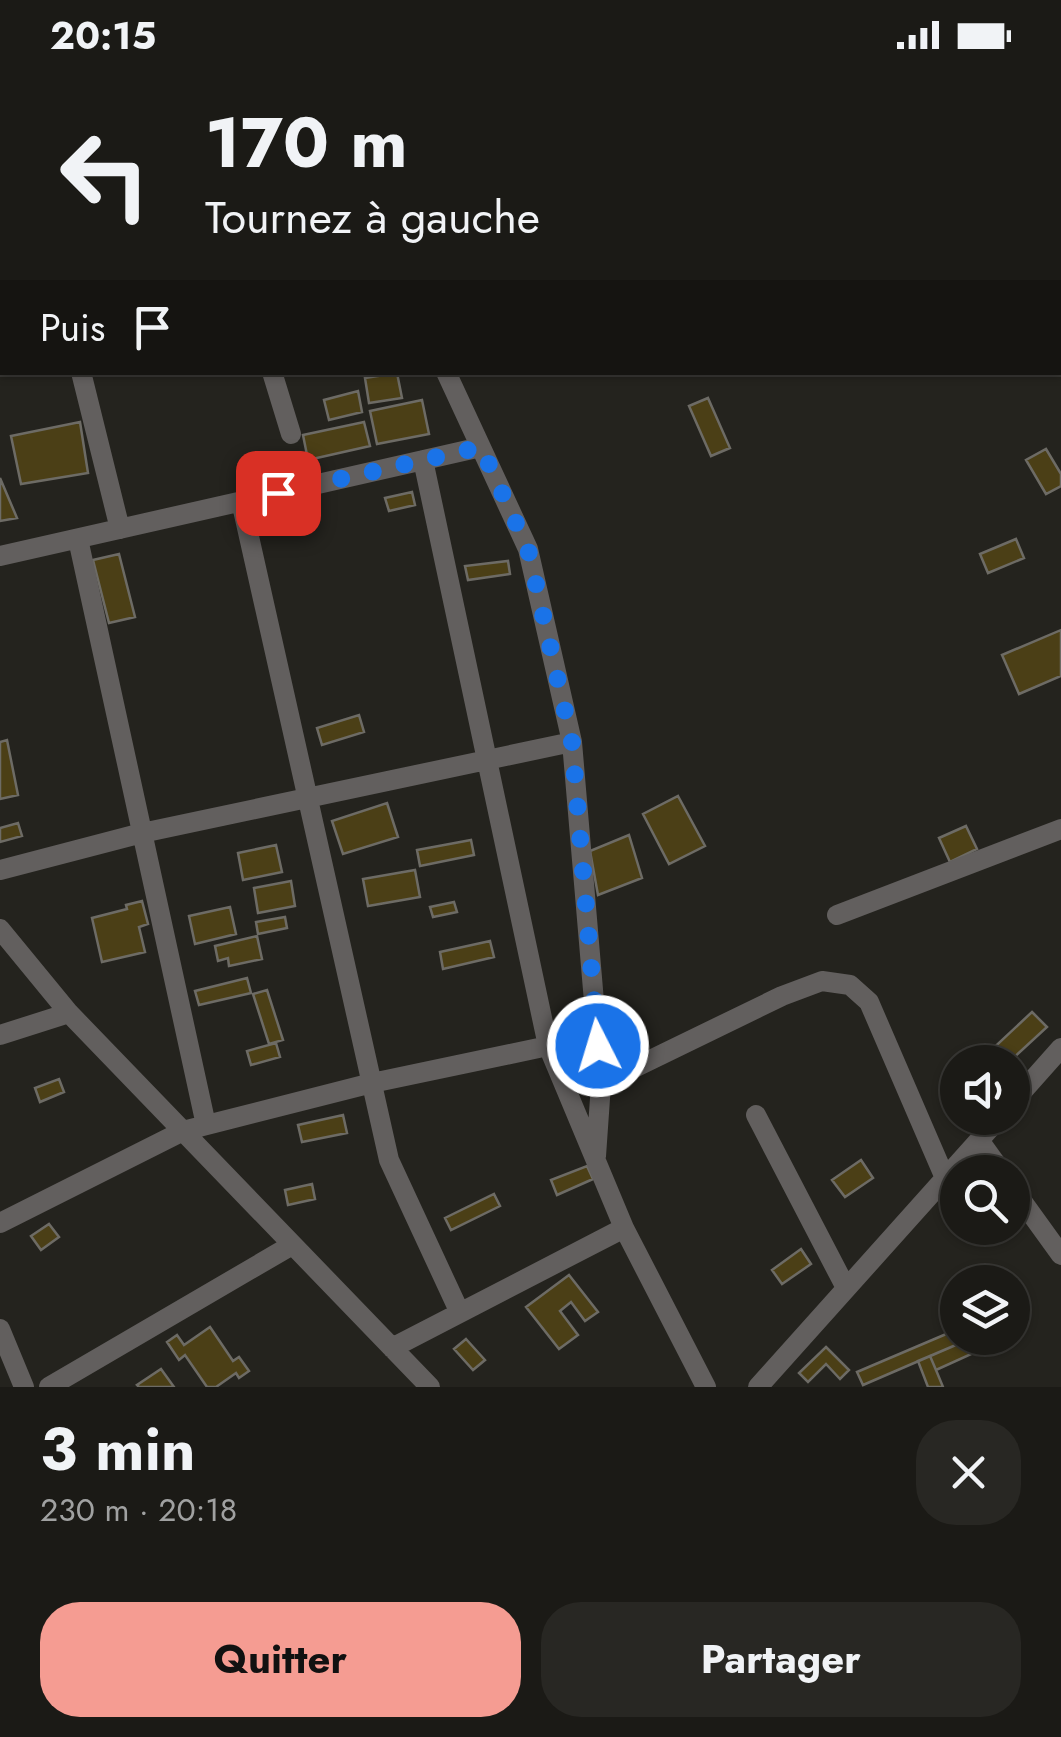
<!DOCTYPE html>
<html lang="fr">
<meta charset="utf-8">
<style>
body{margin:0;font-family:Jost,sans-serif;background:#282723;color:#f1f3f6;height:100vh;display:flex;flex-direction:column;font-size:38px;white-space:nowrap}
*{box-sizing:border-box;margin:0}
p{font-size:32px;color:#a0a1a1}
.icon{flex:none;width:55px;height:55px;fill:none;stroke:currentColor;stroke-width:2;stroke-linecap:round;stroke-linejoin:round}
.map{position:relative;height:1317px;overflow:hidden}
.details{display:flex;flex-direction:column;background:#1b1a16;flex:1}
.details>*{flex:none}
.guide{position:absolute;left:0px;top:0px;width:1062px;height:305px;box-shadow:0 2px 8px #0004,0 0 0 2px #393835;background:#1b1a16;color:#f1f3f6;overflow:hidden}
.controls{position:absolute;left:940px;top:975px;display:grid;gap:20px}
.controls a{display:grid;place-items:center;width:90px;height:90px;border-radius:50%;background:#1b1a16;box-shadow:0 2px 8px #0004,0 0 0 2px #393835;font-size:50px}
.pin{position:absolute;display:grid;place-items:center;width:85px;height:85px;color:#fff;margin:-42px;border-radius:20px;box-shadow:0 5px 15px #0006}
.me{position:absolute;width:110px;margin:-55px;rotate:355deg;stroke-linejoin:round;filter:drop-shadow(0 0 8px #0008)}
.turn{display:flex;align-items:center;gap:35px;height:210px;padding:0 40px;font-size:45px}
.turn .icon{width:130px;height:130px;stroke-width:2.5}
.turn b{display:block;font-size:70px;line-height:85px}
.then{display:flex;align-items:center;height:95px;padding:0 40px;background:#0003;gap:20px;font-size:38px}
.round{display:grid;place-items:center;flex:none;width:105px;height:105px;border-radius:40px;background:#282723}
.head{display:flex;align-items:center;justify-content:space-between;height:170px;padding:0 40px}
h1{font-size:60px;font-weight:700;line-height:75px}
.action{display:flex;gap:20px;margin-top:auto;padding:20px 40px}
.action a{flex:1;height:115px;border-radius:40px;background:#f59c92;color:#111;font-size:40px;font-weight:700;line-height:115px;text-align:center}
.action a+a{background:#282723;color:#f1f3f6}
.status{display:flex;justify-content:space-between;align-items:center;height:70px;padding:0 50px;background:#1b1a16;direction:ltr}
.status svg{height:28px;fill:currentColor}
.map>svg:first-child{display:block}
.building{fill:#4b3f16;stroke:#6d6b65;stroke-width:2.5}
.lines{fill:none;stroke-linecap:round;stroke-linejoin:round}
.street{stroke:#625f5e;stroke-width:20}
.highway{stroke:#bab2b1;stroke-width:30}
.route{stroke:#1a73e8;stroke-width:18;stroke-dasharray:0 32.4}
</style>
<div class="status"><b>20:15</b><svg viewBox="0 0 49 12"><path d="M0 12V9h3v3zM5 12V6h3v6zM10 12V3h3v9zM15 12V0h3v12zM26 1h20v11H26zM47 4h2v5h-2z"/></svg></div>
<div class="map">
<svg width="1061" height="1317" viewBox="0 0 1061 1317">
<rect width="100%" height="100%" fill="#24231e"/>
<path class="building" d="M397,303L402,328L369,333L365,308Z
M358,321L362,342L329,350L324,330Z
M708,328L730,378L711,386L689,336Z
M422,330L429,364L377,374L370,341Z
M80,352L88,403L21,414L11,366Z
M364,352L370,376L308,390L303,365Z
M1046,379L1061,404V416L1046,424L1026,390Z
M0,408L17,448L0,451Z
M412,422L415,435L389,441L385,428Z
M1016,469L1024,488L988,503L980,484Z
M119,484L135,547L109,553L93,490Z
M508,491L510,504L468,510L465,496Z
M1061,560V606L1019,624L1002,585Z
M359,645L364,662L322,675L317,658Z
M7,670L18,725L0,729V672Z
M678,726L705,776L669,794L643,744Z
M387,733L398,767L343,784L332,751Z
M18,753L22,766L0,772V758Z
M966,756L977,779L950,792L939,768Z
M629,765L642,808L598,825L590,781Z
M471,770L474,785L420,796L417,780Z
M276,775L282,802L243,810L238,783Z
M415,800L420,827L368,836L363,809Z
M291,811L295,836L258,843L254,818Z
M142,831L148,854L139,857L145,882L102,892L92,848L127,839L126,835Z
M454,832L457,842L433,847L430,837Z
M230,837L236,864L195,874L189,846Z
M285,847L287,858L258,864L256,852Z
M257,866L262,889L229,896L228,888L218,891L215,876Z
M490,871L494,887L443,899L440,882Z
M247,908L251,923L199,935L195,921Z
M267,920L283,970L269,974L253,924Z
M1032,942L1047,957L1009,992H993L986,985Z
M276,973L280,987L251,995L247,981Z
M59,1009L64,1022L40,1032L35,1018Z
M343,1045L347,1063L302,1072L298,1055Z
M861,1090L873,1108L845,1127L832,1110Z
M587,1096L593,1109L557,1125L551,1110Z
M312,1114L315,1129L288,1135L285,1120Z
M494,1124L500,1136L451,1160L445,1148Z
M49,1154L59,1167L41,1180L31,1166Z
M801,1179L811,1194L782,1214L772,1200Z
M569,1205L598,1242L585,1251L571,1232L560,1241L578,1265L559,1279L526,1237Z
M210,1257L233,1291L239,1287L249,1301L239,1308L236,1303L216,1317H207L185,1285L179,1290L167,1272L177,1265L184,1275Z
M958,1259V1268H972L863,1315L857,1302Z
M972,1268H985L989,1276L936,1300L930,1286Z
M466,1269L485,1290L473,1300L454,1279Z
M826,1277L849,1300L840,1309L826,1294L808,1312L799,1303Z
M930,1286L936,1300L943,1317H928L918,1291Z
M161,1299L174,1317H139L137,1315Z"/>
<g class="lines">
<path class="street" d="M309,0L310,2
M537,2L541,0
M0,221L2,220
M81,302L120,459
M272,302L291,364
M446,302L528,479L572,672L601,1014L596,1086
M423,390L548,976L624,1158L706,1317
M241,431L389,1090L460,1243
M78,469L206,1055
M0,486L481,377
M0,800L142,763L572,672
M837,845L1061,759
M0,859L69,943L430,1317
M0,965L69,943
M1012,1033L1061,978
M756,1045L846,1218
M979,1070L1002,1102
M1012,1117L1061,1185
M0,1153L183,1061L372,1013L548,976L601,1014L782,926L822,911L850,915L869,932L945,1108
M0,1259L24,1317
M392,1278L624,1158
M49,1317L292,1175
M758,1317L999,1048"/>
<path class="highway" d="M982,0L983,2
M1060,143L1061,145"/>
</g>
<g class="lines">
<path class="route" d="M278,423L481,377L528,479L572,672L598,976"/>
</g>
</svg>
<div class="controls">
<a><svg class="icon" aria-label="sound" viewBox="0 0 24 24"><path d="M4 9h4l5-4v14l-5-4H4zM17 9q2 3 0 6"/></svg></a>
<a><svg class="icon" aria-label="search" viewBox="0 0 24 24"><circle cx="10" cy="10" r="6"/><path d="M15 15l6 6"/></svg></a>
<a><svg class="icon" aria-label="layers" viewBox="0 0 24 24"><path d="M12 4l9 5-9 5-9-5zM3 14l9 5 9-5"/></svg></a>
</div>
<div class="pin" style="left:278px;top:423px;background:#d93025"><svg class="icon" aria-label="arrive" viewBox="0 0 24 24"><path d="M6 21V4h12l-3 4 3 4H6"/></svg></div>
<svg class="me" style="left:598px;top:976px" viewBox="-20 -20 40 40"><circle r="17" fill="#1a73e8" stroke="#fff" stroke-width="3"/><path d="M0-11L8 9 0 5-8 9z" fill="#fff"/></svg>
<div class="guide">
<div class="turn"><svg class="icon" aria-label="left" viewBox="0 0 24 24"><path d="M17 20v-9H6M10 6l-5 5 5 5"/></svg><div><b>170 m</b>Tournez à gauche</div></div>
<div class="then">Puis<svg class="icon" aria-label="arrive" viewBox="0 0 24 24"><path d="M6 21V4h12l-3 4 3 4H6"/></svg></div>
</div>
</div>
<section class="details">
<div class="head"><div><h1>3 min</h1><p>230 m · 20:18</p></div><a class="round"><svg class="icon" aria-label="close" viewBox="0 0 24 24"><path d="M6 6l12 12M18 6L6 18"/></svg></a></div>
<div class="action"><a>Quitter</a><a>Partager</a></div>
</section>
